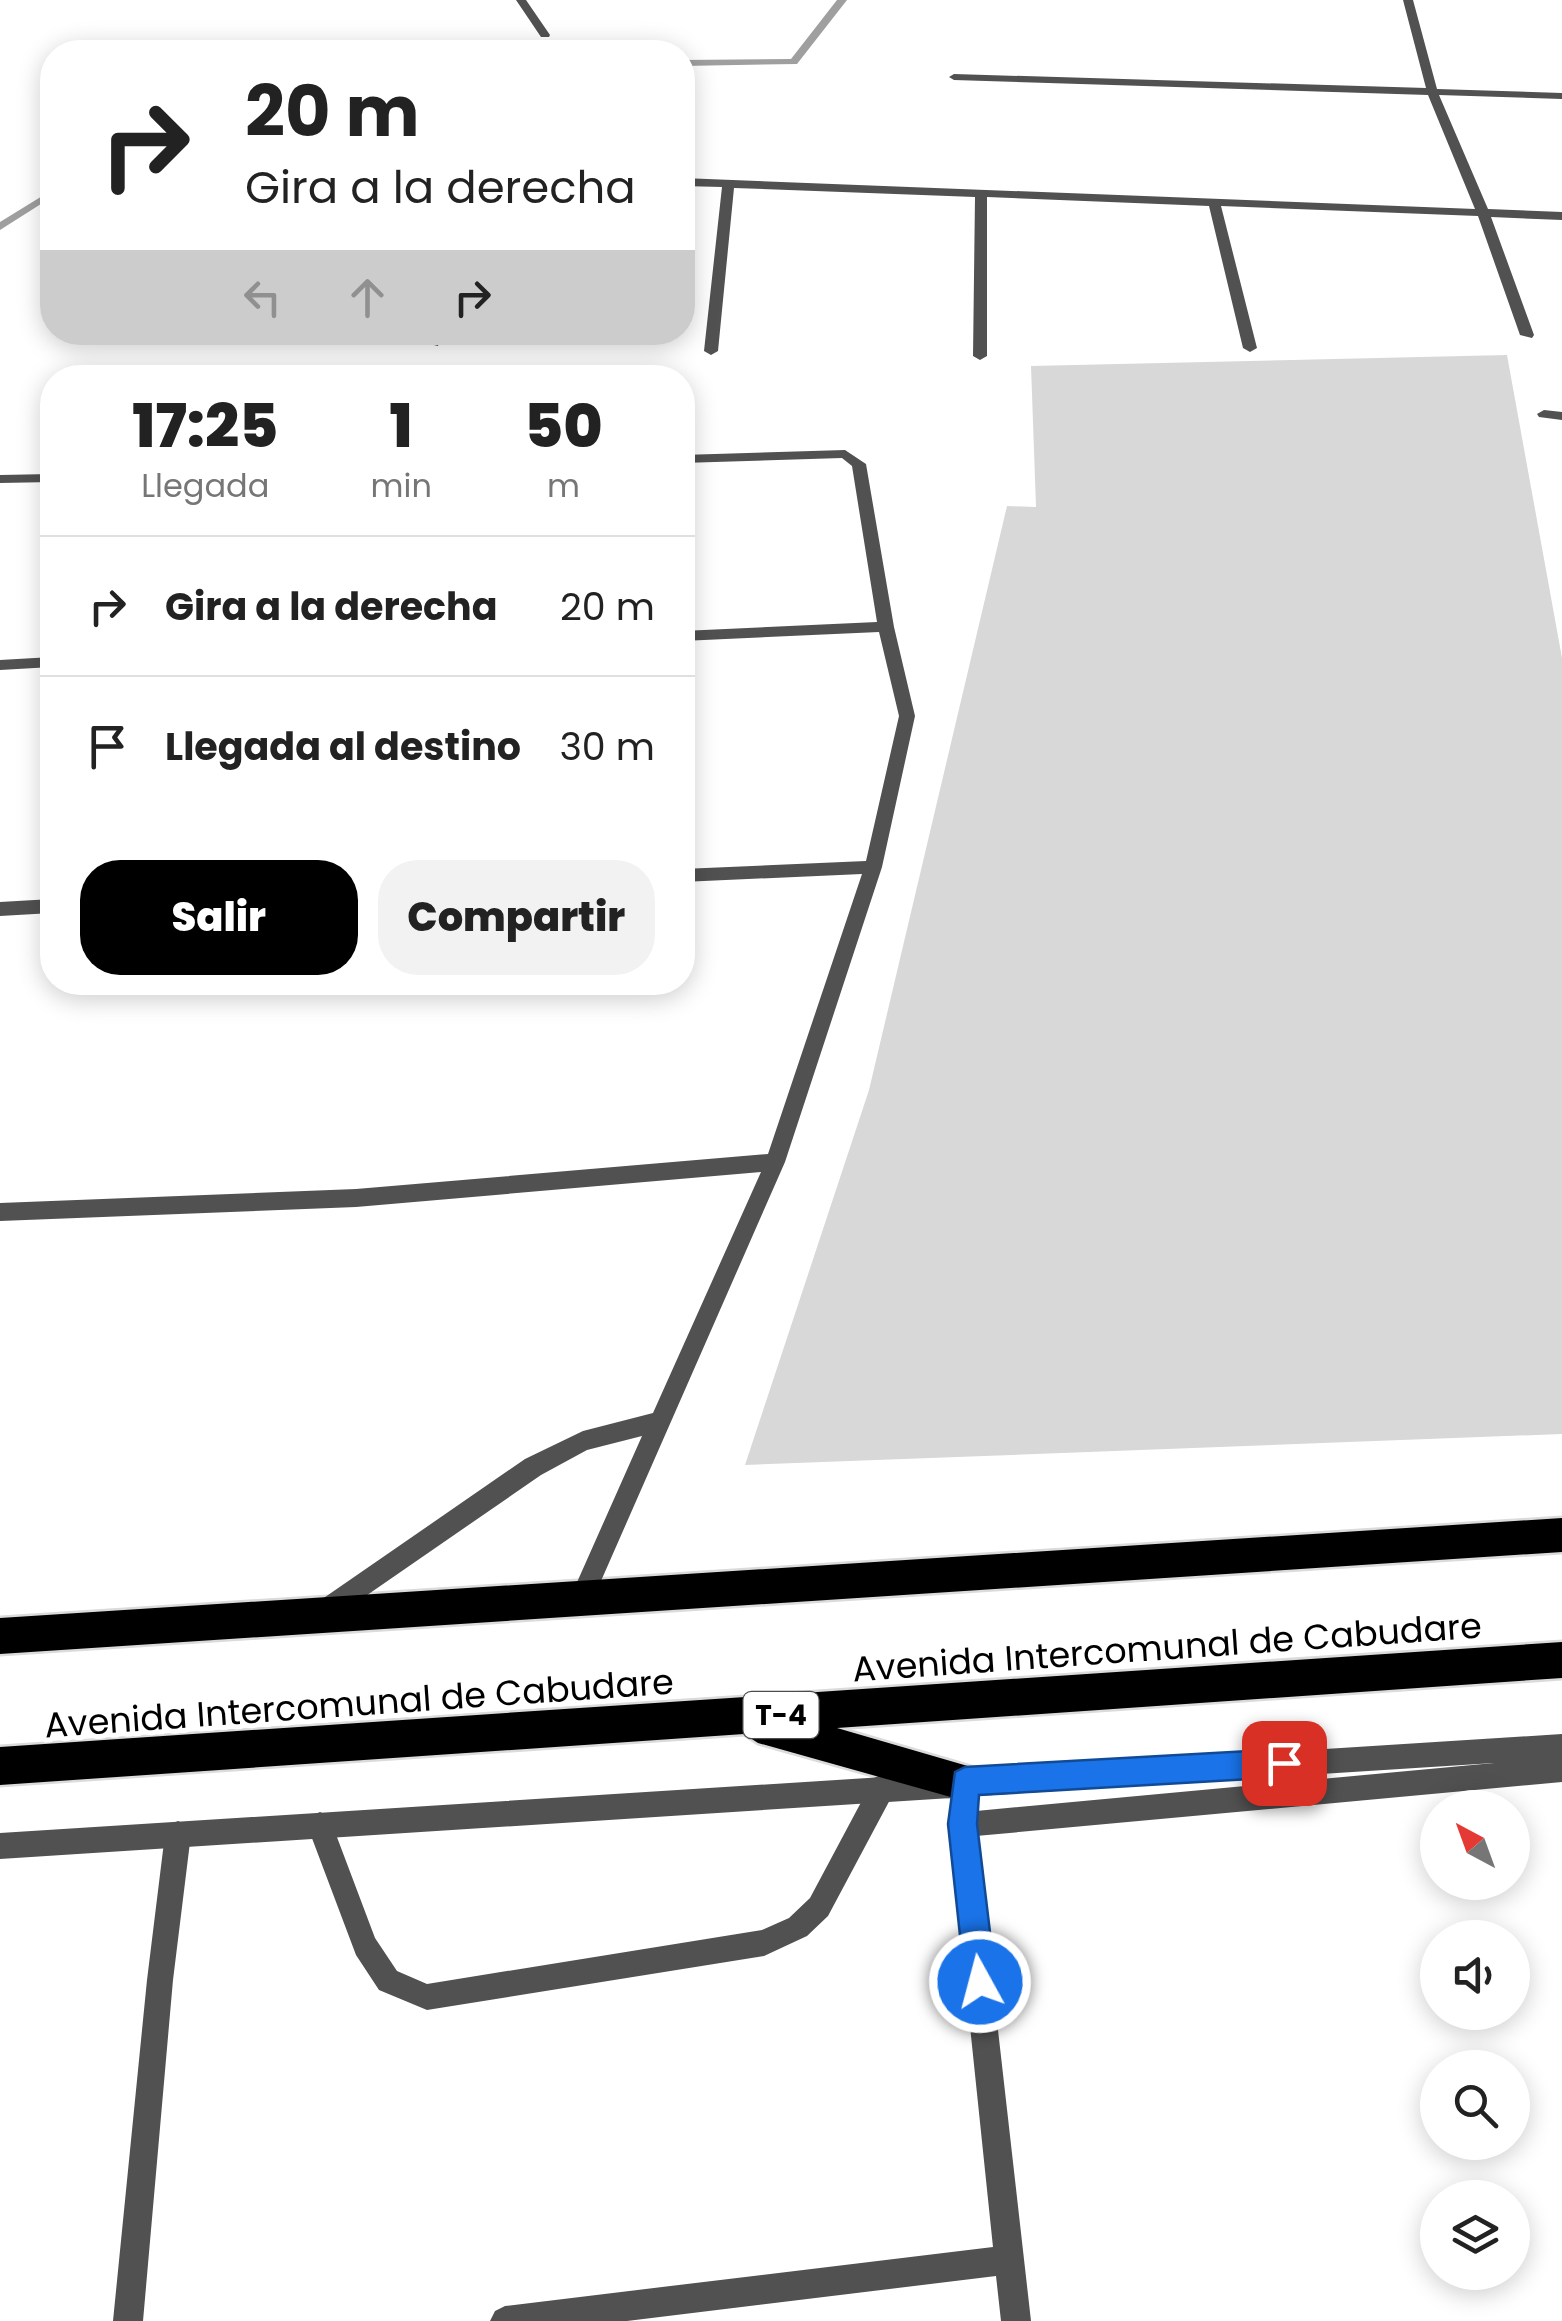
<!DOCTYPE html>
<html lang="es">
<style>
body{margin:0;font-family:Poppins,sans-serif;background:#f2f2f2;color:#222;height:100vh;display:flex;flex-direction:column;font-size:38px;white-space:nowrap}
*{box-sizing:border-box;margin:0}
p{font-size:32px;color:#767676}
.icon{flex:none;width:55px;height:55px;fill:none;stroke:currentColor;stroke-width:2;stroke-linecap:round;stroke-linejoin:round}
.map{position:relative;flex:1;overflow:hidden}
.sheet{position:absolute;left:40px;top:365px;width:655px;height:630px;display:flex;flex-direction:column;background:#fff;border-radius:40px;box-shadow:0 5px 25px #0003}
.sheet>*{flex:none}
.banner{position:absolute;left:40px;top:40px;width:655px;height:305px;border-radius:40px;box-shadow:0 5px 25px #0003;background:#fff;color:#222;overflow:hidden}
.needle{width:65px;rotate:319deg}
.fabs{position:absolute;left:1420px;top:1790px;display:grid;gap:20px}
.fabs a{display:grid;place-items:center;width:110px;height:110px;border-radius:50%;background:#fff;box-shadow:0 5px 25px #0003;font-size:50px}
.pin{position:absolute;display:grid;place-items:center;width:85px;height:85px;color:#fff;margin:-42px;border-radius:20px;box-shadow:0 5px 15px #0006}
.me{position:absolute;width:110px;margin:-55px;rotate:353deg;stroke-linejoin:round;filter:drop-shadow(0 0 8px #0008)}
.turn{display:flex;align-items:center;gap:35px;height:210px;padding:0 40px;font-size:45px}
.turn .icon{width:130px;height:130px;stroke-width:2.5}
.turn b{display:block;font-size:70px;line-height:85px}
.lanes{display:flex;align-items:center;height:95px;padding:0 40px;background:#0003;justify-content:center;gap:50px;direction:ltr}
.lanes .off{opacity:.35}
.eta{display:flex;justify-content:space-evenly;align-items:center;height:170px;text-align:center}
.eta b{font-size:60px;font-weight:800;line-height:70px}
.action{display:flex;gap:20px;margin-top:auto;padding:20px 40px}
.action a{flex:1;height:115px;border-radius:40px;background:#000;color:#fff;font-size:40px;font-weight:800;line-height:115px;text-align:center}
.action a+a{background:#f2f2f2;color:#222}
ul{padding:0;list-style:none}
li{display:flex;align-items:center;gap:30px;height:140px;padding:0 40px;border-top:2px solid #e0e0e0}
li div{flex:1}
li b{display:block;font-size:38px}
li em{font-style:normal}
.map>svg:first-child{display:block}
.green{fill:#d8d8d8}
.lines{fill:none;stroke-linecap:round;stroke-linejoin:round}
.stream{fill:#9f9f9f;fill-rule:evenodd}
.highway-casing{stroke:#dbdbdb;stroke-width:5}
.lane{fill:#515151;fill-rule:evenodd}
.street{fill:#515151;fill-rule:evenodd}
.highway{fill:#000;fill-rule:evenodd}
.route{fill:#1a73e8;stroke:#114b97;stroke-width:2.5}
.labels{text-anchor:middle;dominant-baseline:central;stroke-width:10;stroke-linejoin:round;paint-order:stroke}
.shield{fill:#fff;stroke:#4c4c4c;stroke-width:2.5}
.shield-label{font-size:28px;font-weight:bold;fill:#000}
.near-street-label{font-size:35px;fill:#000;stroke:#fff}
</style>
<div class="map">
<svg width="1562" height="2321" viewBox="0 0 1562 2321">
<rect width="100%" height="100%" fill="#fff"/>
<path class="green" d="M1507,355L1562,658V1434L745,1465L869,1090L1007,506L1036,507L1031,366Z"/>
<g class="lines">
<path class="stream" d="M837,0H847L797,64L682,66V60L791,59Z
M52,190V197L0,230V222Z"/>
<g class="highway-casing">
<path id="highway" d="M1562,1518V1552L0,1654V1618Z
M1562,1642V1678L837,1728L978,1769L984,1782L978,1795L965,1801L758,1743L744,1734L0,1785V1747Z"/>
</g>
<path class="lane" d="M883,1774L892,1778L896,1787L892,1796L828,1916L807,1936L764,1956L427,2010L379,1990L356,1955L307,1825L311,1816L320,1812L329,1816L375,1938L397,1971L427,1984L762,1930L789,1918L810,1898L874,1778Z
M178,1821L187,1825L191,1834L173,1980L143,2321H113L147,1980L165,1834L169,1825Z"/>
<path class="street" d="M516,0H526L550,35L549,37H541Z
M1403,0H1413L1437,89L1562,93V99L1439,95L1488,209L1562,212V220L1491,217L1534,335L1532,338L1520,335L1478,216L1221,206L1257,348L1250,352L1243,348L1209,206L987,197V356L980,360L973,356L975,197L734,188L718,351L711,355L704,351L722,187L682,186V178L1475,209L1428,95L954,80L949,77L954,74L1426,88Z
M429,332H442L438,346L426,343Z
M1544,410L1562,412V420L1539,417L1537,414Z
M845,450L866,464L894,627L915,716L882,867L785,1162L590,1606L582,1610L574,1606L570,1598L642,1436L587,1450L541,1475L331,1620L323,1624L315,1620L311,1612L315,1604L525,1459L583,1431L653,1413L761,1172L356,1207L0,1221V1203L356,1189L768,1154L862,874L682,882V869L866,861L899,716L879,632L682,641V631L877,622L852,466L842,458L682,463V455Z
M52,474V482L0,483V475Z
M52,657V667L0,670V660Z
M52,899V913L0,916V902Z
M1562,1734V1782L976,1836L1031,2321H1001L996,2276L627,2321H490L495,2311L505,2306L993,2247L949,1825L951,1798L0,1859V1833ZM1494,1763L976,1811L977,1796Z"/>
<use href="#highway" class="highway"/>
</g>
<path class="route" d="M1284,1749L1294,1753L1298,1763L1294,1773L1284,1777L979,1795L977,1824L996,1982L991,1993L980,1998L970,1993L965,1982L948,1824L955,1772L965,1767Z"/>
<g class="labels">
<rect class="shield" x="743.5" y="1692" width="75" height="46" rx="8"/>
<g class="shield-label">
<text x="781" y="1715">T-4</text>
</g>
<g class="near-street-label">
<text transform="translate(1167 1647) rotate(-4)">Avenida Intercomunal de Cabudare</text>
<text transform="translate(359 1703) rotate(-4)">Avenida Intercomunal de Cabudare</text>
</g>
</g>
</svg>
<div class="fabs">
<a><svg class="needle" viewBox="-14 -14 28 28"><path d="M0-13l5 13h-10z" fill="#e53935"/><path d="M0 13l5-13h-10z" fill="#767676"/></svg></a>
<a><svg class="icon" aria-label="sound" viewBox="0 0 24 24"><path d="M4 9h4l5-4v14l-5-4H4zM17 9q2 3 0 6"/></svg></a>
<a><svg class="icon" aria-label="search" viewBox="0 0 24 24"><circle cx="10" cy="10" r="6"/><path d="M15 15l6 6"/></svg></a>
<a><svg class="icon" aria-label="layers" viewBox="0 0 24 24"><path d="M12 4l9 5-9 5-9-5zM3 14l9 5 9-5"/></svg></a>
</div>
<div class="pin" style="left:1284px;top:1763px;background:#d93025"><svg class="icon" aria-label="arrive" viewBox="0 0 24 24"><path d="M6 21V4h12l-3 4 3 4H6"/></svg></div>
<svg class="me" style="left:980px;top:1982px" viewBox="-20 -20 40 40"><circle r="17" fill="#1a73e8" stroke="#fff" stroke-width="3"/><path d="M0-11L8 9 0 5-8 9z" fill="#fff"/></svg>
<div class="banner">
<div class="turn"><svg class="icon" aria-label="right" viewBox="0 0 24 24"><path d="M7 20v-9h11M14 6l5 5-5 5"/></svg><div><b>20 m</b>Gira a la derecha</div></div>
<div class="lanes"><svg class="icon off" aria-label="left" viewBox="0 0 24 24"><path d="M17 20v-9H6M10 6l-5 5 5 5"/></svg><svg class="icon off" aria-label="ahead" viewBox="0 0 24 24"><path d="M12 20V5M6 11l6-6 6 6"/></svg><svg class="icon" aria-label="right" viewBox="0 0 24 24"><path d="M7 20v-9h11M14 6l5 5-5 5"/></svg></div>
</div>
<section class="sheet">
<div class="eta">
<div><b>17:25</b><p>Llegada</p></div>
<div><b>1</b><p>min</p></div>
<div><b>50</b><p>m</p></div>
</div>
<ul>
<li><svg class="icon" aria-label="right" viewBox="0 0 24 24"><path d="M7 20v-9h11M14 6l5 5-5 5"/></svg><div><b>Gira a la derecha</b></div><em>20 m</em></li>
<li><svg class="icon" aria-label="arrive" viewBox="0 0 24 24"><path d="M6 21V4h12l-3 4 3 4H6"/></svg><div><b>Llegada al destino</b></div><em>30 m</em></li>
</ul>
<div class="action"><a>Salir</a><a>Compartir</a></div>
</section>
</div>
